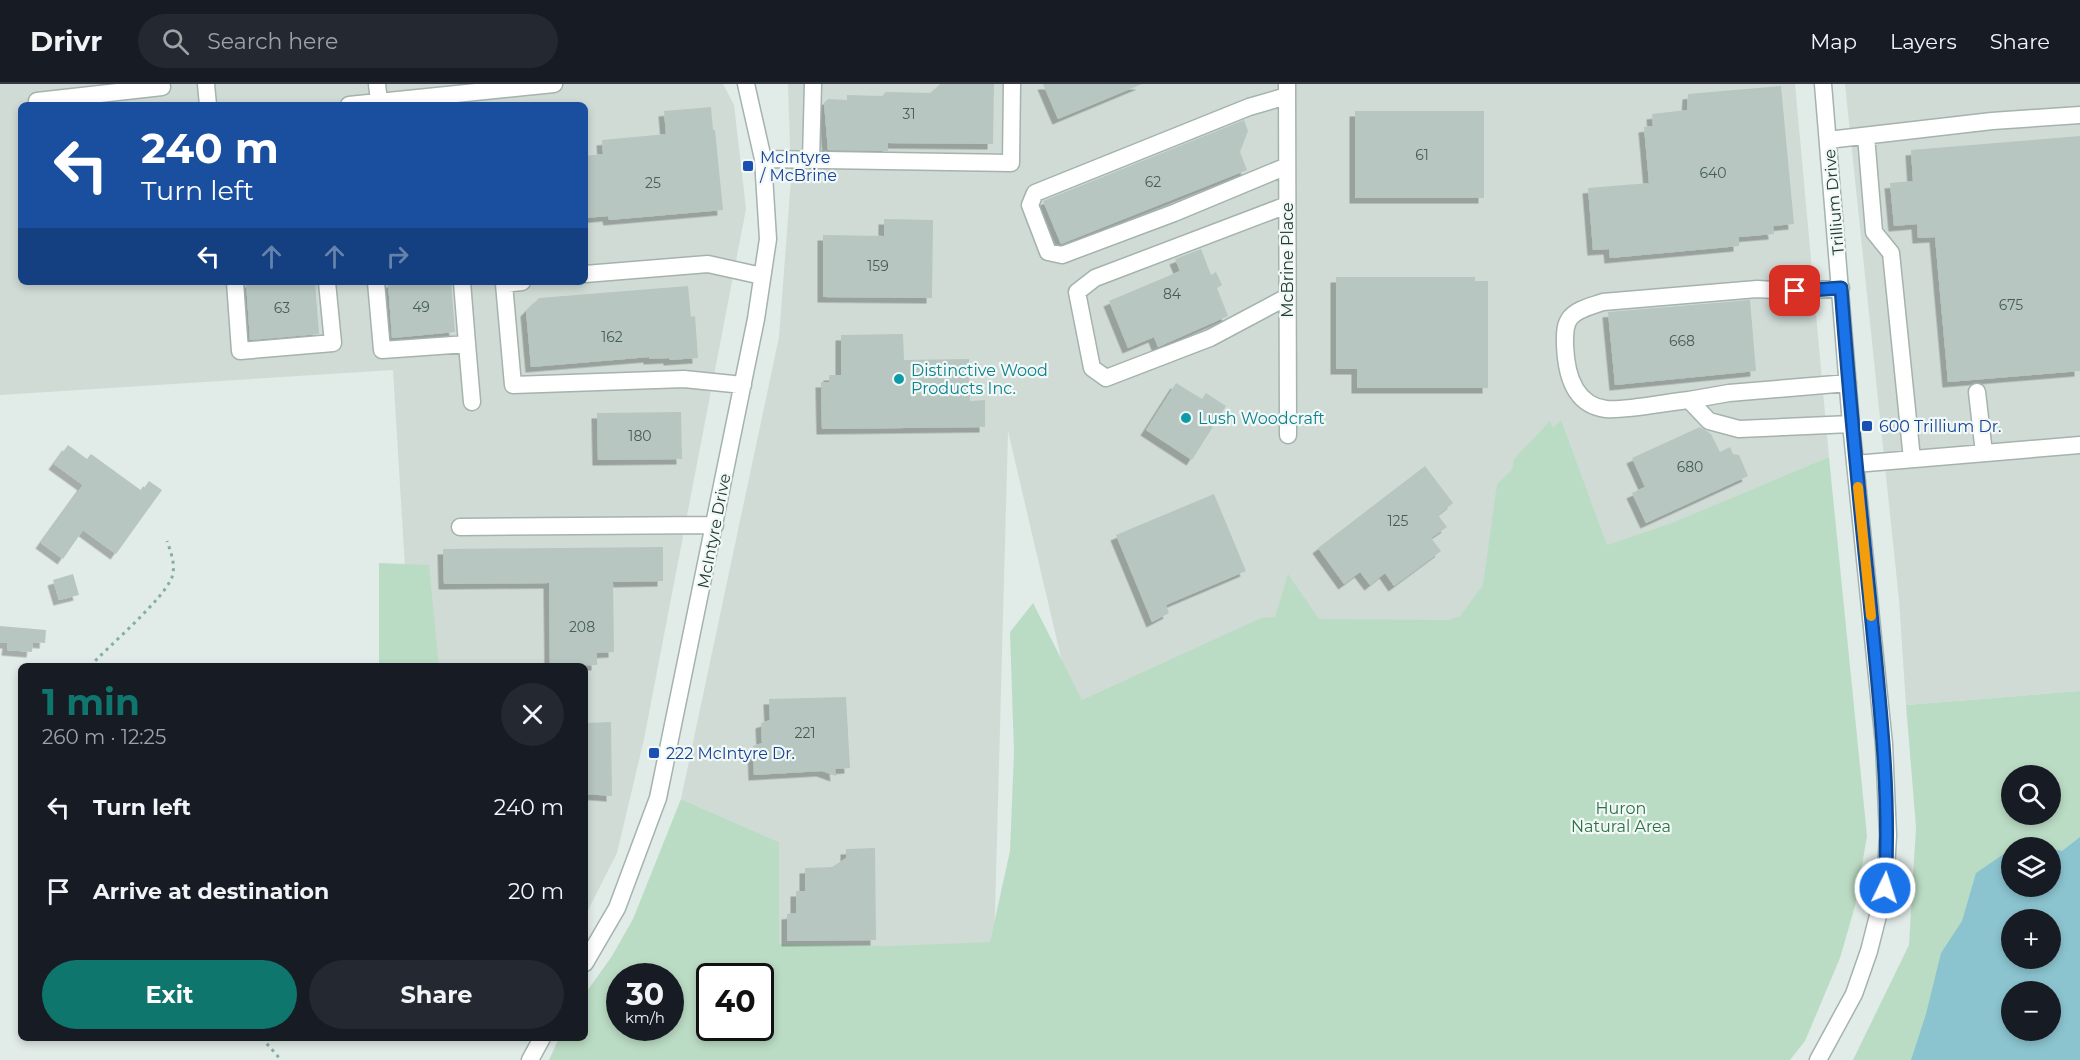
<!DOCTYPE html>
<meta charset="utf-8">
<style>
body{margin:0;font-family:Montserrat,sans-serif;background:#242831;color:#f1f3f6;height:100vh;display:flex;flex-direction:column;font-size:22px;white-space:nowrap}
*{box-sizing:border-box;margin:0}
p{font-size:20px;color:#9ea1a6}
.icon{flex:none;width:33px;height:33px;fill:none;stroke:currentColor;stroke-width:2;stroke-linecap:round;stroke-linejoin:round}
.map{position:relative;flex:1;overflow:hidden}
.panel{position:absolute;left:18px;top:579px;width:570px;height:378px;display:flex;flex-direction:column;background:#171b24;border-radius:9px;box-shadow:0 3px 9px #0003}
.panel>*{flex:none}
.guide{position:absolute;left:18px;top:18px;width:570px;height:183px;border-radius:9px;box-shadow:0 3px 9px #0003;background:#1a4fa0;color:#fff;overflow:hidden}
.buttons{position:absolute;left:2001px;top:681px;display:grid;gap:12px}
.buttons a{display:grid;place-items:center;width:60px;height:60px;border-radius:50%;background:#171b24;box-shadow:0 3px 9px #0003;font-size:30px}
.speed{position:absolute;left:606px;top:879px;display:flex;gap:12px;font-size:30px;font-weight:700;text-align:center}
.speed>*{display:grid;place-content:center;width:78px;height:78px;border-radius:50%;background:#171b24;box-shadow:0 3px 9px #0003;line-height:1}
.speed small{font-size:15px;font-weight:400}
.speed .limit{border:3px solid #111;border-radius:9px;background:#fff;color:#111}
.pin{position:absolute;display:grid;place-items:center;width:51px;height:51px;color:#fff;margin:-26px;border-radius:12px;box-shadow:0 3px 9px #0006}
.me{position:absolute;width:66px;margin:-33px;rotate:4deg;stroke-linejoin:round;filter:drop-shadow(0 0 4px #0008)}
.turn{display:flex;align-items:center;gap:21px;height:126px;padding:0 24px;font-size:27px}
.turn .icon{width:78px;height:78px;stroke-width:2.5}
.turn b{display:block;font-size:42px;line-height:51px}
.lanes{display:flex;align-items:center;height:57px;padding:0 24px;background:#0003;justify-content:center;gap:30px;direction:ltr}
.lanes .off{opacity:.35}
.round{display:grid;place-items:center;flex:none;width:63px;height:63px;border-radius:32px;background:#242831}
.overview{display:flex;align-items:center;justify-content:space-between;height:102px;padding:0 24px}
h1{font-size:36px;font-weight:700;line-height:45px;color:#0f766e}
.primary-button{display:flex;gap:12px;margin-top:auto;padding:12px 24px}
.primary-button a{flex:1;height:69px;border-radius:36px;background:#0f766e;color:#fff;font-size:24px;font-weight:700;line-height:69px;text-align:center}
.primary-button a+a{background:#242831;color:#f1f3f6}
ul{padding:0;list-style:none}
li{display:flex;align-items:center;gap:18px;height:84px;padding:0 24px}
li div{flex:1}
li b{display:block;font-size:22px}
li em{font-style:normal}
header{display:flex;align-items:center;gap:36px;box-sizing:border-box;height:84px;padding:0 30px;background:#171b24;border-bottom:2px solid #363941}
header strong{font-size:28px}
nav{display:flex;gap:33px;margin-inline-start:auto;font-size:21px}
.search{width:420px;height:54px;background:#242831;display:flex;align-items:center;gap:15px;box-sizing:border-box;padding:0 21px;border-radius:33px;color:#9ea1a6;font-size:22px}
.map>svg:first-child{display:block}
.built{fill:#d0dbd6;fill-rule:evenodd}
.green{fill:#bbdcc4;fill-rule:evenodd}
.water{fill:#8bc4cf;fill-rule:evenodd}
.building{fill:#b7c6c0;filter:url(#shadow)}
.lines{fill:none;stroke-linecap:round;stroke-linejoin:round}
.minor-casing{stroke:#a4b3ae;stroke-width:19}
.path{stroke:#83aea1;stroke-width:3;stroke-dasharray:3 4.5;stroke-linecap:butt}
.minor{stroke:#fff;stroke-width:16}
.route-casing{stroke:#114b97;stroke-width:15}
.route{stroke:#1a73e8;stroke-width:10}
.slow{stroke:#f59e0b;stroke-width:10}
.transit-dot{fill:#1a4fb4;stroke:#f2f8f5;stroke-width:2}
.culture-dot{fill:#0f9aa8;stroke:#f2f8f5;stroke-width:2}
.labels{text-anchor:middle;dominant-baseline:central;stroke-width:4.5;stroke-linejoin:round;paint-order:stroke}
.number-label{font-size:14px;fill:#475e58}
.transit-label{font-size:16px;fill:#164399;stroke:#f2f8f5;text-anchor:start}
.street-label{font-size:16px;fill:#223c35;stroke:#f2f8f5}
.culture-label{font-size:16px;fill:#0d838f;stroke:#f2f8f5;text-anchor:start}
.park-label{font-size:16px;fill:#2d7148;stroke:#f2f8f5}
</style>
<header>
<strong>Drivr</strong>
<div class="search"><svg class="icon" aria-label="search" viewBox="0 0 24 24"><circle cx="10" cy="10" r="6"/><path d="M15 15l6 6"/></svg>Search here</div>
<nav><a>Map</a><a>Layers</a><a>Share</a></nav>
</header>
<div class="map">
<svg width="2080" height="976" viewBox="0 0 2080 976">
<defs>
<filter id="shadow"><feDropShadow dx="-5.5" dy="5.5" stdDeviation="0" flood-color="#0004"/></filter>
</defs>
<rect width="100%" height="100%" fill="#e1ebe7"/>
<path class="built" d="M0,0H723L734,21L746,125L644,655L617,769L585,832V582H411L393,286L0,311ZM21,21H585V198H21Z
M788,0H1795L1829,373L1603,468L1550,338L1480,537L1072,621L1008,347L994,865L779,860V758L681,715L779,253L791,95Z
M1845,0H2080V607L1906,621L1899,516Z"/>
<path class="green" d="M1561,336L1607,461L1669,440L1829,373L1867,752L1855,822L1840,874L1805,957L1790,976H549L559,954H585V910L612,872L633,835L681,715L779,758V860L889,862L990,858L1010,767L1014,668L1010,548L1033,519L1082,616L1261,534L1275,533L1288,490L1319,535L1449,536L1460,532L1483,501L1497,400L1512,386L1514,375L1550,337L1553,344ZM670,892V944H620V892ZM710,892H760V944H710Z
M379,479L429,481L439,582H379Z
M2080,607V976H1853L1909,861L1916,743L1906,621ZM2012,692H2050V730H2012ZM2012,764H2050V802H2012ZM2012,836H2050V874H2012ZM2012,908H2050V946H2012Z"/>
<path class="water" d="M2080,753V976H1911L1926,930L1941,869L1962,837L1976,789L2011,765L2012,802H2050L2051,765L2062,767ZM2012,836H2050V874H2012ZM2012,908H2050V946H2012Z"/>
<path class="building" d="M940,0H994L993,60L888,59V67L828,66L824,19L828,15L847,16V11L882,12L886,8L931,9Z
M1043,0H1142L1058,35Z
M1781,2L1794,140L1773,142L1774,150L1739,153V162L1610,174L1609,165L1593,166L1588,104L1649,99L1644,43L1653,42L1652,30L1687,26L1688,10Z
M711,23L713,46H715L723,126L609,136L608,132L585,134V72L603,70L602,56L666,50L664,27Z
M1355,27H1484V114H1355Z
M1244,36L1248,47L1240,68L1247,86L1061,160L1043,117Z
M2080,52V287L1948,298L1935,153L1918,154L1917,140L1894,142L1890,99L1913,97L1911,66Z
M884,135L933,136L932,214L823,213V151L884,152Z
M1201,165L1211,191L1216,188L1222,201L1217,204L1228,232L1158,263L1154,253L1128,264L1109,217L1180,187L1175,175Z
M1336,193H1475V197H1488V304H1357V285H1336Z
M246,198H315L319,250L250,256Z
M388,198H451L455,248L392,254Z
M688,202L691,233L695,232L698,274L669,276V274L649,275V273L531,283L526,227L539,214Z
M1750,216L1756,287L1615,301L1608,228Z
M903,250L904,276L969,275L970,317L985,316V343L822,345L821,298H829V291H841V251Z
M1176,299L1202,315L1206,309L1226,322L1192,376L1146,346Z
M681,328L682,375L598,376L597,329Z
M1700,343L1711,350L1720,368L1730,363L1733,370L1739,371L1748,392L1646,439L1632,409L1645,403L1632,374Z
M68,361L87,375L91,370L142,407L149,397L162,406L116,470L83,446L63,475L41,459L83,401L54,380Z
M1425,382L1453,419L1438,431L1447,443L1431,454L1441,467L1394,502L1385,489L1370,501L1360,488L1344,500L1318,464Z
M1214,410L1246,487L1166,521L1169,529L1152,538L1116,451Z
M663,463V497L613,498L614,568L597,569V581L550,582L549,499L444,500L443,465Z
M73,490L79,511L59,516L53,496Z
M0,542L46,546L45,559L33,558L32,568L7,566L8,559H0Z
M846,613L850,684L835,685L836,692L822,687L754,691L753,662L762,659L761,639L770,636L769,615Z
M611,638L612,712L585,710V639Z
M875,764L876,856L787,857V830L796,829V807H805V784L832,783L846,774V765Z"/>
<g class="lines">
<g class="minor-casing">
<path id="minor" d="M206,0L208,21
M377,0L379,18
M1287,0L1288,351
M1287,12L1249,23L1035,109L1030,121L1048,168L1062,171L1174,129L1287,82
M37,17L162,3
M349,21L554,0
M1866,52L1874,148L1891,169L1912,375
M1828,56L1992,37L2080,31
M763,75L1011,79L1012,0
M811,76L813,0
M1287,121L1095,194L1077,208L1092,284L1106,294L1210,254L1287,213
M585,190L708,180L762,192
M235,198L240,267L333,259L327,198
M376,198L382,266L467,260L462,198
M522,198L504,200L513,301L684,295L743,301
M1841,204L1795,207L1757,205L1603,218C1592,222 1577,225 1570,234C1564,242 1565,252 1565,261C1566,288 1573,321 1606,325C1625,327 1668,318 1689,316L1709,337L1739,345L1851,340
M467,260L472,318
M1977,308L1984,369
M1689,316L1729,309L1848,299
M1855,380L2080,361
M460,443L715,441
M585,879L617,824L658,714L756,235L768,155L763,75L746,0
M530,976L542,954
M1818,976L1854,910L1869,867L1885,804L1888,751L1884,660L1851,340L1823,0"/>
</g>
<path class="path" d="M90,582C108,563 164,515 172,493C176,481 171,469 167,457
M262,954L281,976"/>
<use href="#minor" class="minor"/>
</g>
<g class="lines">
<g class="route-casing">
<path id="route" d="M1795,207L1841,204C1849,309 1859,413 1870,518C1879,613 1891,708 1885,804"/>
</g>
<use href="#route" class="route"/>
<path class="slow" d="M1858,403L1871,532"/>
</g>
<g class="transit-dot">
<rect x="742" y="76" width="12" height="12" rx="3"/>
<rect x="1861" y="336" width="12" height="12" rx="3"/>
<rect x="648" y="663" width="12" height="12" rx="3"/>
</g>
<g class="culture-dot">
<circle cx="899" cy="295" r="6"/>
<circle cx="1186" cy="334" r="6"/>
</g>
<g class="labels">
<g class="number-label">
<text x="909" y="30">31</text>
<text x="1422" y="71">61</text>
<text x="1713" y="89">640</text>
<text x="1153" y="98">62</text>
<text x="653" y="99">25</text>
<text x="878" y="182">159</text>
<text x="1172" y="210">84</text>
<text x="2011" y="221">675</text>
<text x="421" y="223">49</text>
<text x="282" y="224">63</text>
<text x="612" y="253">162</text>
<text x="1682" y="257">668</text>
<text x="640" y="352">180</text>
<text x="1690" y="383">680</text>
<text x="1398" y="437">125</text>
<text x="582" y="543">208</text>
<text x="805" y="649">221</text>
</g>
<g class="transit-label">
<text x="760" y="73">McIntyre<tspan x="760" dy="18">/ McBrine</tspan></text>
<text x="1879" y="342">600 Trillium Dr.</text>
<text x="666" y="669">222 McIntyre Dr.</text>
</g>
<g class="street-label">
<text transform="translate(1834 118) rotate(-95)">Trillium Drive</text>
<text transform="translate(1287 176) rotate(-90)">McBrine Place</text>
<text transform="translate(714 447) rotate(-79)">McIntyre Drive</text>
</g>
<g class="culture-label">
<text x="911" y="286">Distinctive Wood<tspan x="911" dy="18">Products Inc.</tspan></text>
<text x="1198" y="334">Lush Woodcraft</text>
</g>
<g class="park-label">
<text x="1621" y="724">Huron<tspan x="1621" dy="18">Natural Area</tspan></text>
</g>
</g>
</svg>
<div class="buttons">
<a><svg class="icon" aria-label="search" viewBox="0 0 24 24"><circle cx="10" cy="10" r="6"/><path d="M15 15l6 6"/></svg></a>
<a><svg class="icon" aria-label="layers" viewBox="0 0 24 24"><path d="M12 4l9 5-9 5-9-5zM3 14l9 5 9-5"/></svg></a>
<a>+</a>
<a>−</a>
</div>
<div class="speed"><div>30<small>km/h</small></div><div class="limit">40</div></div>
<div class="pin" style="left:1795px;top:207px;background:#d93025"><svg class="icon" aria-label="arrive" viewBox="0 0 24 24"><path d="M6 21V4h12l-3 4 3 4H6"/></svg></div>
<svg class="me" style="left:1885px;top:804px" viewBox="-20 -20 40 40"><circle r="17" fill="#1a73e8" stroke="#fff" stroke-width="3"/><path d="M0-11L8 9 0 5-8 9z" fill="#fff"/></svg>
<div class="guide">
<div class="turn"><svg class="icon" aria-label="left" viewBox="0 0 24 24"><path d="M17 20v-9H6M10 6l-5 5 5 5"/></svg><div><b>240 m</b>Turn left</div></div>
<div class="lanes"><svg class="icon" aria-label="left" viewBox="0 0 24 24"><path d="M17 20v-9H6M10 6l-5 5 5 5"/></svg><svg class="icon off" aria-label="ahead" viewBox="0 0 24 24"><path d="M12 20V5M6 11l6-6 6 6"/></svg><svg class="icon off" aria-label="ahead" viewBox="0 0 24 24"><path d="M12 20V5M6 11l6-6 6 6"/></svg><svg class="icon off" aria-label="right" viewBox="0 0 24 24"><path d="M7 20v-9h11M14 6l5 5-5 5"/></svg></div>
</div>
<section class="panel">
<div class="overview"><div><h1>1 min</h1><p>260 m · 12:25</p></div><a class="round"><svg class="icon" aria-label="close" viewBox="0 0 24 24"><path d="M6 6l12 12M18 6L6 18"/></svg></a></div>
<ul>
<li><svg class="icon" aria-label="left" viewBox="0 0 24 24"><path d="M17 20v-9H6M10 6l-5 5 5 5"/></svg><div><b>Turn left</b></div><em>240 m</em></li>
<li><svg class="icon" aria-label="arrive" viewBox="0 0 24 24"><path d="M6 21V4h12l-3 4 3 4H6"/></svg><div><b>Arrive at destination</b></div><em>20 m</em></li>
</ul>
<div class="primary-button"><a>Exit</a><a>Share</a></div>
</section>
</div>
